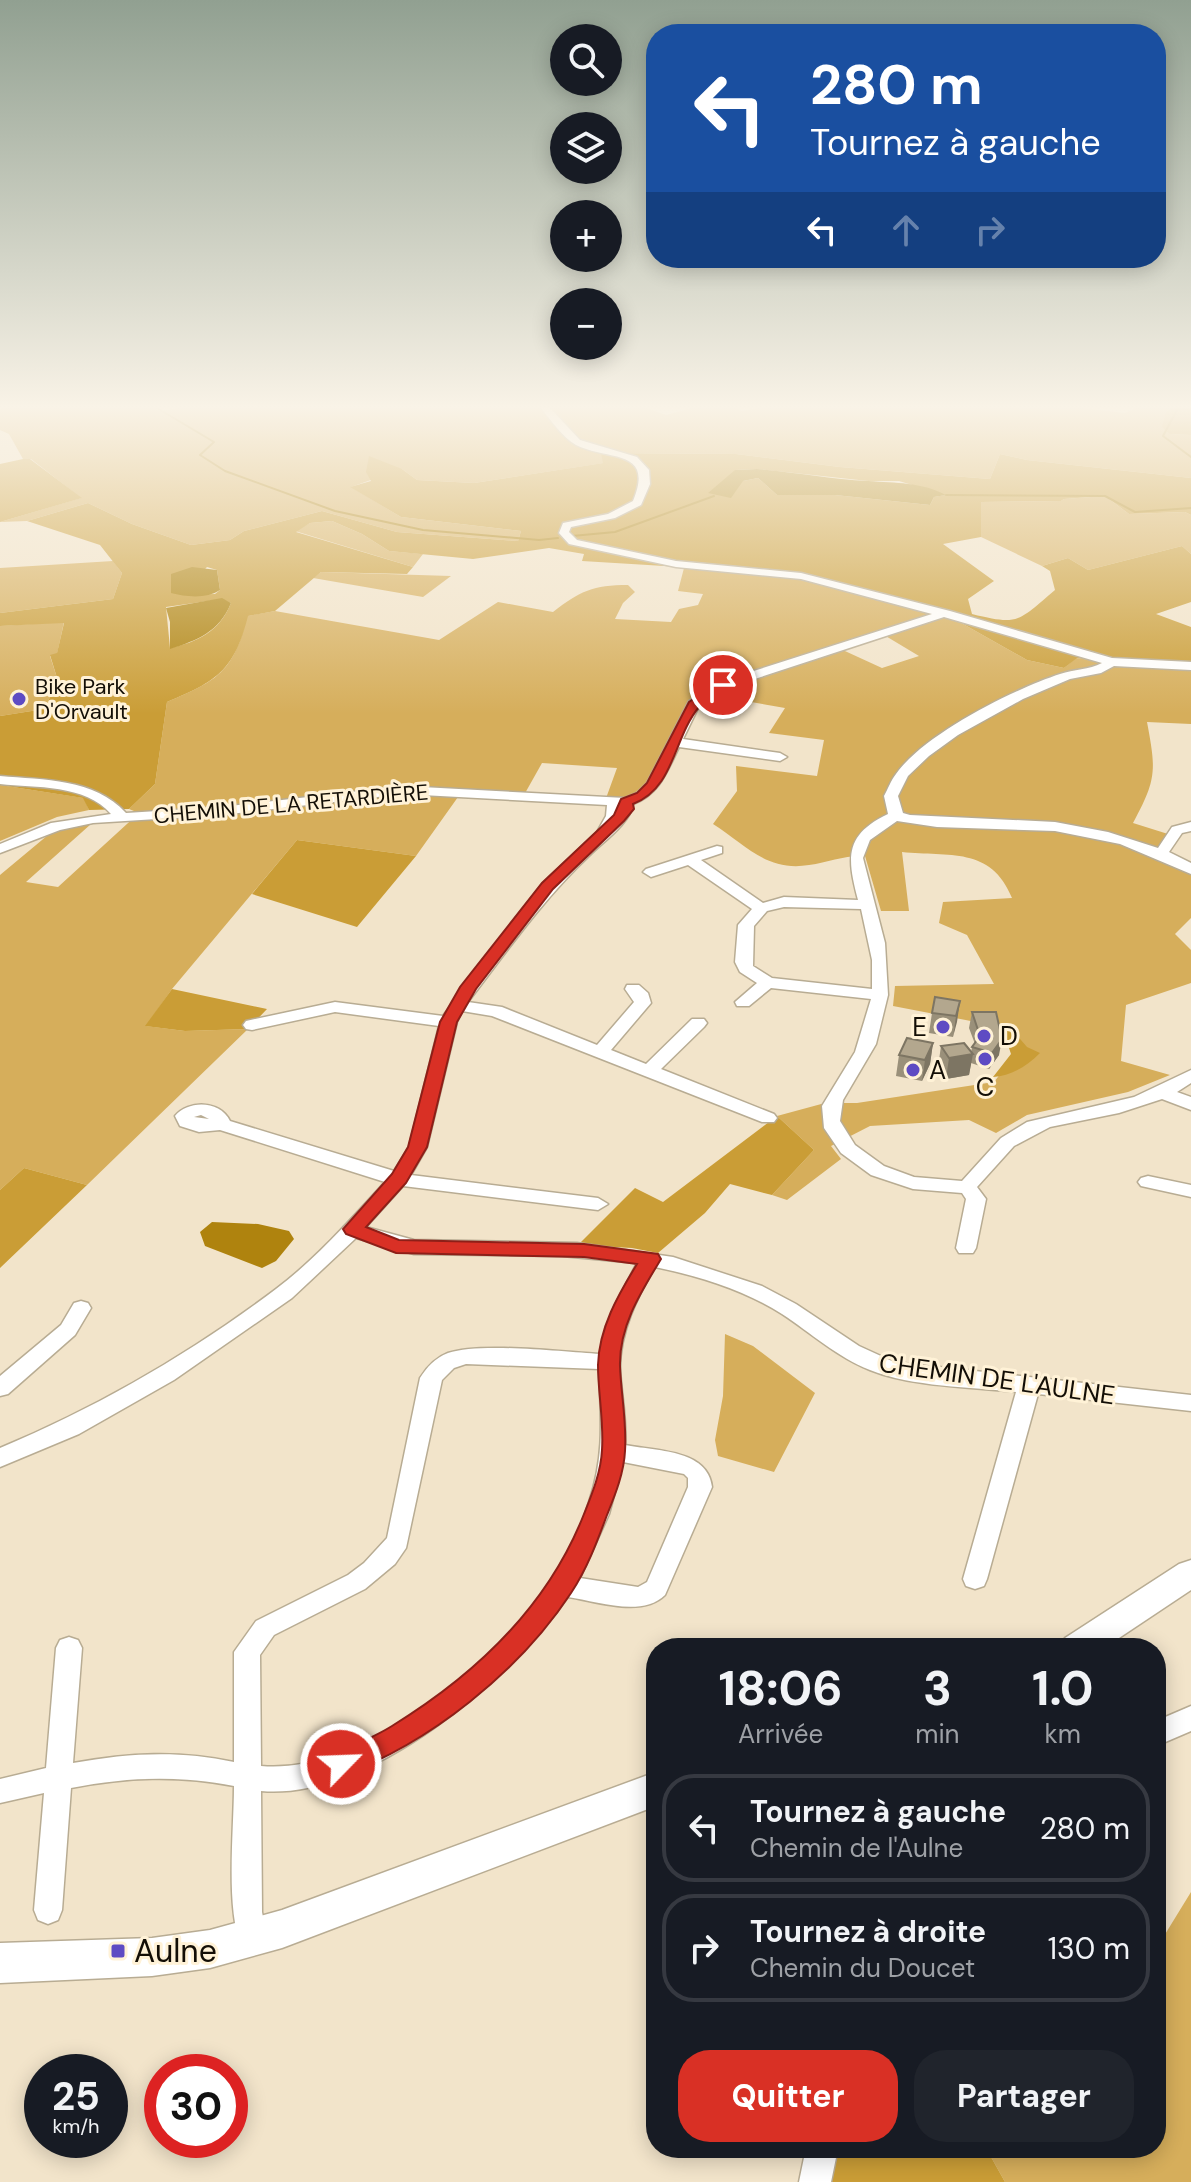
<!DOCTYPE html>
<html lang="fr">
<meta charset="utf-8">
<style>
body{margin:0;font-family:"DM Sans",sans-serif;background:#20242c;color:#f1f3f6;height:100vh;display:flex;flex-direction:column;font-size:30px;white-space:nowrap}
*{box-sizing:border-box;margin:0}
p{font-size:26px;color:#9ea1a6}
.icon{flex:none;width:44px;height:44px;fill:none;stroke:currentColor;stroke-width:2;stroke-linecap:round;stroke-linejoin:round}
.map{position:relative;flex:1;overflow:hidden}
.sheet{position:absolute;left:646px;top:1638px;width:520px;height:520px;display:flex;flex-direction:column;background:#171b24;border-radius:32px;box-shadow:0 4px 20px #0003}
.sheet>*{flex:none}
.hud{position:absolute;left:646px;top:24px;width:520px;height:244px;border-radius:32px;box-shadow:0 4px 20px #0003;background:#1a4fa0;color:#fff;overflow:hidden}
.fabs{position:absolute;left:550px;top:24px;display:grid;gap:16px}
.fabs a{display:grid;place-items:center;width:72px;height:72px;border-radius:50%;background:#171b24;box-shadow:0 4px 20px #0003;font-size:40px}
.speed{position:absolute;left:24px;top:2054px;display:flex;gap:16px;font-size:40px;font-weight:700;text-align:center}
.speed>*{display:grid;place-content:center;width:104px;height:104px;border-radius:50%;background:#171b24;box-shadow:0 4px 20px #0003;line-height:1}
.speed small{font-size:20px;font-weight:400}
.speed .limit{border:12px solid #d22;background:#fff;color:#111}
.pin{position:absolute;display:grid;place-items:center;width:68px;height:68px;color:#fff;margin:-34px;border:4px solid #fff;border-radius:50%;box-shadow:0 2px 8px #0007}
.me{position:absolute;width:88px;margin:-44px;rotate:66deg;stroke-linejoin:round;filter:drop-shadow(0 0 6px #0008)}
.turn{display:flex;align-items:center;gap:28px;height:168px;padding:0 32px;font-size:36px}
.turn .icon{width:104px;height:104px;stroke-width:2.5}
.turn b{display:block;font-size:56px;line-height:68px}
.lanes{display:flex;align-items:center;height:76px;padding:0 32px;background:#0003;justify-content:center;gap:40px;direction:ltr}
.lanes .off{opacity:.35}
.eta{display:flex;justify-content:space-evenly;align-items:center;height:136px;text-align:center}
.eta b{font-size:48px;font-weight:700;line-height:56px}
.button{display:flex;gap:16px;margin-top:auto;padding:16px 32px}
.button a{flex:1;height:92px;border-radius:32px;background:#d93025;color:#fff;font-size:32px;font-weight:700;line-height:92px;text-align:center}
.button a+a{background:#20242c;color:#f1f3f6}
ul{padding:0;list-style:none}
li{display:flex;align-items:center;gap:24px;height:108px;margin:0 16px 12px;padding:0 16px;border:4px solid #363941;border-radius:32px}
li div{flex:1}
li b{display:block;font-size:30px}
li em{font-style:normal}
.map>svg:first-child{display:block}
.green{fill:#d6ae5b;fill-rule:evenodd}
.forest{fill:#ca9d36;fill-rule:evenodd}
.water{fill:#af830e}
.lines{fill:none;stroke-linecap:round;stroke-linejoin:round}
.stream{stroke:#af830e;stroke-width:2}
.minor-casing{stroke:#b8ac93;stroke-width:3}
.major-casing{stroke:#b8ac93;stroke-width:3}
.minor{fill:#fff;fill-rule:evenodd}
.major{fill:#fff;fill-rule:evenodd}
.wall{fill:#9a907a}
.shaded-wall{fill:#7d7563}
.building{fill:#b3a78e;stroke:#7d7563;stroke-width:2}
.route{fill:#d93025;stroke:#8d1f18;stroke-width:2}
.poi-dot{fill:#5e4bc3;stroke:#fff2d7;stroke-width:3}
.labels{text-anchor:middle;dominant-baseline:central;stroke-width:6;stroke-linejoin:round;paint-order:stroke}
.far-poi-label{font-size:22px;fill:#130e06;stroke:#fff2d7;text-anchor:start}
.far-street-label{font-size:22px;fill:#130e06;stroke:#fff2d7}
.poi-label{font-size:26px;fill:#130e06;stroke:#fff2d7;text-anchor:start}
.street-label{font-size:26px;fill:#130e06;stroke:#fff2d7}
.near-poi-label{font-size:32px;fill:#130e06;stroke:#fff2d7;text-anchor:start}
</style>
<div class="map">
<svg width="1191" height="2182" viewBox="0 0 1191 2182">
<rect width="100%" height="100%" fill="#f2e4ca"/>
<path class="green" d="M7,408H152L160,411L182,408H646L666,415L692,408H737L741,411L761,408H1081L1125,413L1136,408H1171L1166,412L1170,434L1191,435V478L1027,460L1000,454L990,479L840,467L736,454L602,453L604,463L474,483L417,480L402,469L351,487L401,517L521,531L518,541L397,532L322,511L244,531L230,540L191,545L132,524L88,503L27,521L0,522L81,498L31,459H23L9,434L0,430V409Z
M1105,496L1129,514L1185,512L1191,515V554L1182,546L1088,570L1068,558L1042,566L981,537V502L1061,501L1064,499Z
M332,521L362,534L389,551L423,554L413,567L295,531L310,523Z
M113,561L122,573L113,599L0,613V568Z
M684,568L763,572L801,579L956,620L1027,660L1064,668L1076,658L1159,669L1191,670V724L1147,722C1156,770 1157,779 1133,823L1168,834L1160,845L1148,853L1191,875V918L1175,934L1191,950V983L1126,1005L1121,1061L1170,1075L1128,1092L1027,1115L996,1133L969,1120L870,1126L831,1146L841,1159L787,1200L772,1195L814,1150L777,1116L825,1103H857L994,1082L1015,1055L1007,1028L893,1006L895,986L994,984L967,935L939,923L943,902L1012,898C991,846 949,857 902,852L909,911H881L865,856C844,855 829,862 809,865C767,872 746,845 713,824L737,791L736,766L817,776L824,740L769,733L785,708L700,693L690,703L647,783L630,797L605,801L617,768L542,763L524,795L463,790L416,856L297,840L172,989L146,1026L185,1031L248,1029L87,1185L24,1168L0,1190V875L54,830L91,824L26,882L58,887L139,813L129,809L155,784L167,702C217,681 234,672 247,616L275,611L439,640L498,602L553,612C580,591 593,585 628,585L635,592L623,603L615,619L671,622L679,609L698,605L703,594L678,591ZM879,632L919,656L882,668L834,646Z
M321,572L451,576L423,597L313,578Z
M64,622L57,654L50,656L58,681L44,709L0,716V626Z
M0,785L84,798L89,810L57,817L0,841Z
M725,1334L753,1346L815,1393L774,1472L718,1456L715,1440L723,1396Z
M1191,1892V2182H1005L986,2148H1156V1949Z"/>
<path class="forest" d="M1171,408H1191V435L1170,434L1162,427L1166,412Z
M601,453L736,454L840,467L990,479L1000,454L1027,460L1191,478V515L1185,512L1129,514L1105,496L1064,499L1061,501L981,502V537L943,544L994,581L968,599L972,614C1020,626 1018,621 1055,590L1050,571L1042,566L1068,558L1088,570L1182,546L1191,554V602L1156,614L1191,627V670L1159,669L1077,658L1064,668L1027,660L956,620L801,579L763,572L582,561L584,554L549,548L473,559L389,551L362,534L332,521L310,523L296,532L413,567L407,574L321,572L275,611L248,616C234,671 217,681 167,702L155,784L129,809L89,810L83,798L0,785V716L44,709L58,681L50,655L57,653L64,623L0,626V613L113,599L122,573L100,545L27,521L88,503L132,524L191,545L230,540L244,531L322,511L397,532L518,541L521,531L401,517L350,487L371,481L366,472L369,456L402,469L417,480L474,483L603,463ZM757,469L868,481H899L945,495L934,497L930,505L835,495H777L758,478L743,481L735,470ZM207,567L217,570L220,590L215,594L180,595ZM222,599L231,603C220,631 198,642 170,648L166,607Z
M23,459H30L82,498L0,522V464Z
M297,840L416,856L357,927L252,894Z
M172,989L267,1009L248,1029L185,1031L145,1026Z
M1009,1026L1027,1047L1040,1053C1027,1066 1011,1076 993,1077L1011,1054L1002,1027Z
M777,1116L814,1150L772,1195L730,1184L705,1213L658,1253L632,1248L578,1245L635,1188L663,1202Z
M24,1168L87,1185L0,1268V1190Z
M836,2148H986L1005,2182H830Z"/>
<path class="water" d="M757,469C794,472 831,479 868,481C896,483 921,482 946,495L934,497L930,505L835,495H777L758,478L743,481L731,498L708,493L735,470Z
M192,567L217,570L220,590C207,599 186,597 171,593V574Z
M222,598L231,603C219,632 198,640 170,649V622L166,608Z
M212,1222L258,1224L289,1231L294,1239L276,1261L262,1268L205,1246L200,1232Z"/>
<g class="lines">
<path class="stream" d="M157,408L214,442L200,455L225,471L335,511L423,530L539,540L558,538
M1178,408L1163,436L1191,457
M946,495L1105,496L1135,512L1191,508
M572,536L615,532L714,496"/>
<g class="minor-casing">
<path id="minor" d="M541,408H550L580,440L637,457L649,470L650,484L641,505L615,518L571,527L569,532L577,540L676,561L801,573L950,611L1112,658L1191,662V670L1114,666L1101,673L1070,679L1023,699L958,735L929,756L908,776L898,796L903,813L910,815L1055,822L1108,832L1158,848L1172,827L1191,822V831L1182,833L1169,852L1191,863V874L1120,844L1055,831L937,827L897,821L870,840L863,858L885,943L888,995L876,1044L843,1100L840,1121L855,1145L884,1166L914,1177L962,1181L1001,1138L1027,1122L1134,1097L1191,1070V1083L1177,1092L1191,1097V1110L1162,1099L1119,1113L1050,1127L1014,1146L977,1187L986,1199L976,1248L973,1253H959L956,1248L966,1199L962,1193L913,1189L871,1175L841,1153L824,1128L822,1106L855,1052L871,999L771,988L749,1006H737L735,1002L757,983L740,972L735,962L738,925L752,909L688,865L651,877L643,872L646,869L717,846L722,847V853L701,860L763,903L784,897L858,900C847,858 844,835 888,814L884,796C888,789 891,780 896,774C924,734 1014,689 1060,674C1074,669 1089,670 1102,663L944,617L727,688L699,706L683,739L780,753L787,757L780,761L679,747C667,771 660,794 633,804C631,822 603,842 590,855C543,899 507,951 468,1002L502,1007L597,1045L634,1002L625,989L627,985H639L648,993L651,1003L611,1050L646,1064L692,1019H704L707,1023L704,1027L661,1069L774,1114L777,1118L774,1122H762L492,1016L462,1011L457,1022L427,1147L411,1175L598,1198L608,1204L598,1210L403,1186L366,1227L414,1240L577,1243L673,1257L762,1286L796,1304L859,1346L894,1362L1191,1395V1411L1038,1394L987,1579L984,1586L975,1589L966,1586L963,1579L1016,1392C971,1387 912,1387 870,1370C837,1357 811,1333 782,1314C744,1290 699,1276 655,1267C637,1297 620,1332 620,1368C621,1394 627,1418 625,1445C655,1451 708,1449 712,1487L665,1595C642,1618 596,1601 568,1597C510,1679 369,1801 261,1791L262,1912L267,1938L262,1948L252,1952L242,1948C225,1909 234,1830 234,1786C178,1775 127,1777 71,1788L62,1910L58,1920L48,1924L38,1920L34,1910L44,1793L0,1803V1779L46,1768L56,1648L60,1640L69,1637L78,1640L82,1648L73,1763C128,1753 179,1750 234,1762V1652L256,1621L348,1575L364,1563L387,1538L420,1378C427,1367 435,1358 448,1353C480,1342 563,1352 600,1354L614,1307L637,1263L562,1256L414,1254L356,1238L292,1298L174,1380L79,1434L0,1467V1448C98,1407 191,1353 276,1289C316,1259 351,1219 385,1182L220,1130L199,1132L180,1126L175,1116C188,1100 220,1100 230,1121L394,1171L409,1147L439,1026L335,1012L252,1030L246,1029L243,1025L246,1021L335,1002L443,1016L543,883L597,832L606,816L607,805L403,794L221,815L93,823L60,830L0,853V844L51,823L111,814C85,784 36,788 0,784V776C44,780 94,778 126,813L221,807L403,786L625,798L637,793L647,783L689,701L719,682L932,614L801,579L676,567L569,544L559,533L563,523L608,514L633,501C655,448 608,461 576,445C563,438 550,419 541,408ZM784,907L861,909L872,960V989L772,978L753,966L754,926L767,911ZM201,1115L209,1119L194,1117ZM466,1364L599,1369C601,1418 605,1454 589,1502C577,1541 558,1577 532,1608C476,1677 355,1775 261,1766L260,1655L274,1635L365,1589L395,1564L406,1548L442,1380L454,1368ZM623,1462L684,1474L688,1478V1487L647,1582L638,1587L580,1578L609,1514Z
M1148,1176L1191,1185V1197L1141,1186L1138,1182L1141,1178Z
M81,1301L88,1303L91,1308L75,1335L8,1394L0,1396V1376L61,1325L74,1303Z
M1191,1706V1731L1156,1746V1721Z
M806,2148H838L831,2182H799Z"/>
</g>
<g class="major-casing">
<path id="major" d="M1191,1560V1590L1104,1648H1060L1065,1638L1179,1564Z
M656,1772V1806L282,1948L210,1968L152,1976L0,1983V1943L152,1938L210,1930L282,1910Z"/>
</g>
<use href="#minor" class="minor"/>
<use href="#major" class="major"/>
</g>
<path class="wall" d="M960,1001L953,1037L929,1033L932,1013Z
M972,1012L999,1055L989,1069L971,1063L969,1075L946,1079L938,1067L941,1046L971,1053L972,1047L975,1044L969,1028Z
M933,1043L930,1064L922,1081L896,1076L899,1055Z"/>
<path class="shaded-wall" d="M960,1001L957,1022L953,1037L956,1016Z
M1002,1039L999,1055L989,1069L992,1053Z
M933,1043L930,1064L922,1081L925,1060Z
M973,1054L969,1075L946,1079L949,1058Z"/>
<path class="building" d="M935,997L960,1001L956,1016L932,1013Z
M972,1012H996L1002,1039L992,1053L972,1047L980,1036Z
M907,1038L933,1043L925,1060L899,1055Z
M964,1043L973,1054L949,1058L941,1046Z"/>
<linearGradient id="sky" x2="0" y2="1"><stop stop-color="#91a091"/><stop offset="0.57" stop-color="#f9f3e7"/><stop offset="1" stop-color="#f9f3e7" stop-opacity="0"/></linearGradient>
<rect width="1191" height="714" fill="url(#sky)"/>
<path class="route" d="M719,682L730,685C721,693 707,698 699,707C673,738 675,788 633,804L634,809L624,821L553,889L476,989L457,1022L427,1147L406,1183L366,1227L399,1240L584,1244L658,1254L661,1259C641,1292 619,1326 620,1366C621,1394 627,1423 625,1451C624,1473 615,1495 607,1515C597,1542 587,1569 571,1593C519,1672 430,1743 341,1776L332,1773L328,1764L332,1755C351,1746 373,1738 392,1726C475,1675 548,1606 584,1514C592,1494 601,1472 602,1450C604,1422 598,1393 598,1365C599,1328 618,1295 637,1264L584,1257L396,1253L346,1234L343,1229L392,1174L408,1147L440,1022L460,987L542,883L614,815L621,799L637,793L647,783L689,702Z"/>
<g class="poi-dot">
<circle cx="19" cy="699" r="8"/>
<circle cx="943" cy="1027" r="8"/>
<circle cx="984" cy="1036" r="8"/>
<circle cx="985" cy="1059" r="8"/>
<circle cx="913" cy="1070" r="8"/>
<rect x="110" y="1943" width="16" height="16" rx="4"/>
</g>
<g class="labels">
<g class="far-poi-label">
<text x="35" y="686">Bike Park<tspan x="35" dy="25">D'Orvault</tspan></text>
</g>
<g class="far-street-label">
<text transform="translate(291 804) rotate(-5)">CHEMIN DE LA RETARDIÈRE</text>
</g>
<g class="poi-label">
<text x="927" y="1027" text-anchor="end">E</text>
<text x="1000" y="1036">D</text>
<text x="929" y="1070">A</text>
<text x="985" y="1087" text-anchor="middle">C</text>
</g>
<g class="street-label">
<text transform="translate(997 1379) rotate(8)">CHEMIN DE L'AULNE</text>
</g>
<g class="near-poi-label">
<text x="134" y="1951">Aulne</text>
</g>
</g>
</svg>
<div class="fabs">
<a><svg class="icon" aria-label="search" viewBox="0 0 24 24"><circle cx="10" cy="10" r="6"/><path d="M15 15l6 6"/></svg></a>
<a><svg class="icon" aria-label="layers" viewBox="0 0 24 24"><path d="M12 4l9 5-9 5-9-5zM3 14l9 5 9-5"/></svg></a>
<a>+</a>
<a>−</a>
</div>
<div class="speed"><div>25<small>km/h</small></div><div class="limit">30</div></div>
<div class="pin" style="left:723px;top:685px;background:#d93025"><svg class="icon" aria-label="arrive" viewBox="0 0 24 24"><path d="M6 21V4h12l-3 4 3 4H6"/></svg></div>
<svg class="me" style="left:341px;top:1764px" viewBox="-20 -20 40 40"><circle r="17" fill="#d93025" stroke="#fff" stroke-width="3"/><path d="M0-11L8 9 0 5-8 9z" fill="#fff"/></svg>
<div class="hud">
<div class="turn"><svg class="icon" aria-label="left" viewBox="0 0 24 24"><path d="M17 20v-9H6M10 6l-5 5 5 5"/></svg><div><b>280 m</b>Tournez à gauche</div></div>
<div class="lanes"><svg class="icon" aria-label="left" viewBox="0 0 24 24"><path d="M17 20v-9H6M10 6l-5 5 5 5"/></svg><svg class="icon off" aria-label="ahead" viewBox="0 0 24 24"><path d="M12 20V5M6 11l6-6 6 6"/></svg><svg class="icon off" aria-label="right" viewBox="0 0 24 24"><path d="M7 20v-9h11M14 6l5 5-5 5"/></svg></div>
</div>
<section class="sheet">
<div class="eta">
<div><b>18:06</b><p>Arrivée</p></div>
<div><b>3</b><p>min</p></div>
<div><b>1.0</b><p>km</p></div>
</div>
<ul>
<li><svg class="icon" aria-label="left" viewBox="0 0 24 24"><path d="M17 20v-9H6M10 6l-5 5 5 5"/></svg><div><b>Tournez à gauche</b><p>Chemin de l'Aulne</p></div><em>280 m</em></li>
<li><svg class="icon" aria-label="right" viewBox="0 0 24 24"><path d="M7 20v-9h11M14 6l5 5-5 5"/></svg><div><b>Tournez à droite</b><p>Chemin du Doucet</p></div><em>130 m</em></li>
</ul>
<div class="button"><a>Quitter</a><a>Partager</a></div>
</section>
</div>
